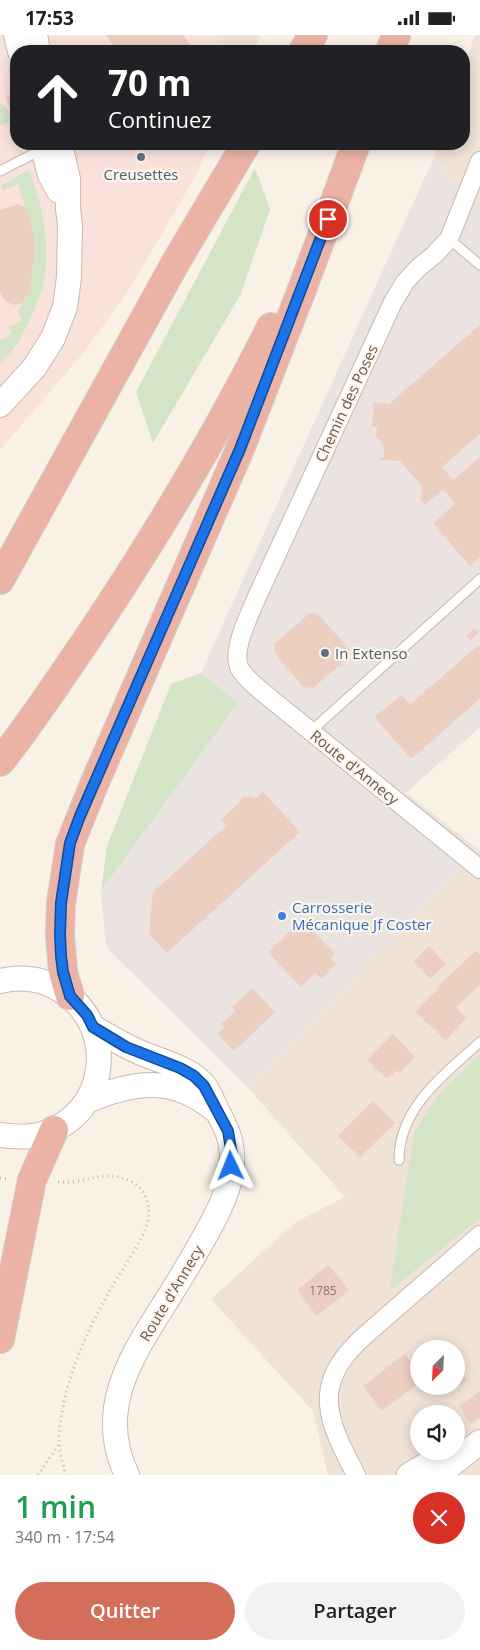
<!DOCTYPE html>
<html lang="fr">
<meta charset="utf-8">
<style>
body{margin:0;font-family:"Open Sans",sans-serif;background:#f2f2f2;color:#222;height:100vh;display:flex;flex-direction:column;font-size:19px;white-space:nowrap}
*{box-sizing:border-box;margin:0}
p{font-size:16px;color:#767676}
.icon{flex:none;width:28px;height:28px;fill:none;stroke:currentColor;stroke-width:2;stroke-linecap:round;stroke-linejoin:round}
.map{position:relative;height:1440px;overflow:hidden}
.drawer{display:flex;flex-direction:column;background:#fff;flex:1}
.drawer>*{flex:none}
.hud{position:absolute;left:10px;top:10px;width:460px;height:105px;border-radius:20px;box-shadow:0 2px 12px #0003;background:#202124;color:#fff;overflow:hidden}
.needle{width:32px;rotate:204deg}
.tools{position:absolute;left:410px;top:1305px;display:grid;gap:10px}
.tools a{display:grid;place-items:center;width:55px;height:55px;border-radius:50%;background:#fff;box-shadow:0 2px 12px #0003;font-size:25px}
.pin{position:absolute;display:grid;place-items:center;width:42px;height:42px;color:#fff;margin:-21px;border:2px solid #fff;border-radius:50%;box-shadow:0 1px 5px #0007}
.me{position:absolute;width:55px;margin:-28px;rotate:358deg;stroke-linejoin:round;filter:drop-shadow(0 0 4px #0008)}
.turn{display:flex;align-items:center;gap:18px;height:105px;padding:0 15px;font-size:22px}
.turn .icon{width:65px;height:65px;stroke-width:2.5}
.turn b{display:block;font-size:35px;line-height:42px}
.round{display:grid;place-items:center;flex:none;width:52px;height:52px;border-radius:26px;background:#f2f2f2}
.summary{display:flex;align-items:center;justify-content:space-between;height:85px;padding:0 15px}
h1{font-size:30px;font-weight:600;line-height:38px;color:#1e9e55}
.action{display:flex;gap:10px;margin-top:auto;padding:10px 15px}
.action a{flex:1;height:58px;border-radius:30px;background:#d36e5b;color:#fff;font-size:20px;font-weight:600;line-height:58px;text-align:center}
.action a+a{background:#f2f2f2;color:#222}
.status{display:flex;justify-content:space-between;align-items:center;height:35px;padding:0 25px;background:#fff;direction:ltr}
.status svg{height:14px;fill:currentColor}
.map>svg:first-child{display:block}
.residential{fill:#f0e2d5;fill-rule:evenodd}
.commercial{fill:#f8e2db}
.industrial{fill:#eae3df}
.green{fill:#d4e4c6}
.building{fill:#ebcfc1}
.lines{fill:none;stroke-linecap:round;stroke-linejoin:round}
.lane-casing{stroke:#c8b8ad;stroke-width:11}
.street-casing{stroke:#c8b8ad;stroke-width:20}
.secondary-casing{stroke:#cdbaae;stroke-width:26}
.highway-casing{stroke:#d4cdca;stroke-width:30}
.path{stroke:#cfb2a5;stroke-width:3;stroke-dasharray:1 4;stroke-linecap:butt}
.lane{stroke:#fff;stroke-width:9}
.street{stroke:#fff;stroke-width:18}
.secondary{stroke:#fff;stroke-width:24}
.highway{stroke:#ebb3a5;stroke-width:28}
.route-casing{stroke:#114b97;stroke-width:12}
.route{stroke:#1a73e8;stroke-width:9}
.service-dot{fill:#5c6f8a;stroke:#fcf5eb;stroke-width:2}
.shop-dot{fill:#3f7fe0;stroke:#fcf5eb;stroke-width:2}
.labels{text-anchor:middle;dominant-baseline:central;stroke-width:4.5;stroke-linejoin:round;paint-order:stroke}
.number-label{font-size:12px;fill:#8d766b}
.service-label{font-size:15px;fill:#4e5e75;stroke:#fcf5eb}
.street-label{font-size:15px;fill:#6e584e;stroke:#fcf5eb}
.shop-label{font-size:15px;fill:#366cbe;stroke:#fcf5eb;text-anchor:start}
</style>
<div class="status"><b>17:53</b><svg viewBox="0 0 49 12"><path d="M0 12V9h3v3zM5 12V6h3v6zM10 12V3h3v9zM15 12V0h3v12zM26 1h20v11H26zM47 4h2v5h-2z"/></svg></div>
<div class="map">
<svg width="480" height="1440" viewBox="0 0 480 1440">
<rect width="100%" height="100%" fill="#f9f0e6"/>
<path class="residential" d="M216,0H261L253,16H228Z
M475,0H480V176L434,122L438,109H464V32Z
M478,814L480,816V1440H328L313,1376L211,1264L296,1187L345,1162L249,1054ZM419,1314H456V1351H419ZM419,1379H456V1416H419Z"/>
<path class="commercial" d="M0,0H216L228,16H16V109H210L195,142L127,258L84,317L0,415Z"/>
<path class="industrial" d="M434,122L480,176V692L406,758L478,814L249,1054L106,912L101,856L238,668L201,638Z"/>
<path class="green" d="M0,68L10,77L12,86L0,90Z
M255,133L270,174L241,259L153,408L136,357Z
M29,135C42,167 51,210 44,245C41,259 35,274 28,288C20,305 14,316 0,328V305L11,299L8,293L22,285L18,277L29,258L35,216L28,176L25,172L18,149L3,156L1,150Z
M201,638L238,668L101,856L107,811L171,649Z
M480,1019V1183L390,1255L414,1097L438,1060Z"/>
<path class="building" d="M106,0H183L194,16H118Z
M12,59L16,70L9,72L6,61Z
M18,169L25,172L28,176L33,198L35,216L29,258L23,268L15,270L6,267L0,257V175Z
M480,290V399L442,432L453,445L480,422V522L470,531L433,488L455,469L443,454L425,470L421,465L422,451L400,426L379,425L384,421V410L376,401L377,392H372L374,367L389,369Z
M310,578L318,579L349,614L348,623L313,653L303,652L274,617V609Z
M474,593L478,598L470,605L466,601Z
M478,611L480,613V664L411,724L376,684V681L400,661L404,662L410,669Z
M263,757L300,797L167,918L149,899L153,857L226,791L221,785L240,767L239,766L244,761L246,763L248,761L256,763Z
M302,885L335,919L331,923L336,929L321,944L315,938L301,952L268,917Z
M429,911L446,929L430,944L414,926Z
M476,916L480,920V950L456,972L466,983L446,1005L415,977L439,953L438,951Z
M252,953L275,977L234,1016L217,999L224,992L221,989L235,976L232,972Z
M393,999L415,1022L400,1038L397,1035L387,1044L367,1025Z
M373,1066L395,1088L360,1122L338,1101Z
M328,1230L349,1255L317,1281L297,1255Z
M405,1319L419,1337V1348L382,1376L363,1351Z
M462,1336L467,1345L446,1358L441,1351H456V1339Z
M480,1356V1383L471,1389L459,1371Z"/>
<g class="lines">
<g class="lane-casing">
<path id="lane" d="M0,136L43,114
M449,204L480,230
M310,697L480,544
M399,1125C399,1072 445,1039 480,1007"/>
</g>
<g class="street-casing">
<path id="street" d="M480,126L449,204L434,220L418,233L405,247L393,267L256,564C249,581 232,614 239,632C243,641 253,649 260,655L480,834
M356,1440C328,1386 310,1351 362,1303L480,1200"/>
</g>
<g class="secondary-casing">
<path id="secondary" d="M16,0L20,16
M35,0L38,16
M42,109L50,140L59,156
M0,370L34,333L53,303L65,272L69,242L70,190L68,173V144L60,109
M0,946C22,941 43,943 62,956C119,993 108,1080 42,1099C28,1103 14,1102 0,1100
M93,992C108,1001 123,1010 139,1017C161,1027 186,1031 203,1049C210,1057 214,1070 219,1079C224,1090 230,1099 231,1111C236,1139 224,1166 211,1190C197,1216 182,1241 167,1265C132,1320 95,1374 127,1440
M87,1066C134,1046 174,1040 216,1076
M409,1440L450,1416
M438,1440L480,1407"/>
</g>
<g class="highway-casing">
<path id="highway" d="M303,16L313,0
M390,16L396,0
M0,545L177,225L246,109
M0,727C32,687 59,645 88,603C155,503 217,400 271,292
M70,961L63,937L60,900L61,868L70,809L95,747L240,414L304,249L356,109
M0,1304L32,1145L54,1095"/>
</g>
<path class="path" d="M10,36L16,54
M0,1143L9,1144
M58,1147C86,1150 102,1132 132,1147C146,1154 151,1172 148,1186C143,1205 123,1233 113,1250C87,1294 60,1354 59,1406C59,1417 63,1429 66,1440
M38,1440L59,1409"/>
<use href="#lane" class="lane"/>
<use href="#street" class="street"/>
<use href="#secondary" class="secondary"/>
<use href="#highway" class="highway"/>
</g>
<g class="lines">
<g class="route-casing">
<path id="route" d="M231,1131L232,1120L228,1096L204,1051L194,1041L180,1033L126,1012L93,992L87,980L70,961L63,937L61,921L60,900L61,868L70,808L80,781L240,414L328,184"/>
</g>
<use href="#route" class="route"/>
</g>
<g class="service-dot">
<circle cx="141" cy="122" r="5"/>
<circle cx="325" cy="618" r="5"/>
</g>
<circle class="shop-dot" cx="282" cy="881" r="5"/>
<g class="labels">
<g class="number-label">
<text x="323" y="1255">1785</text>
</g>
<g class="service-label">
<text x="141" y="139">Creusettes</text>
<text x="335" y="618" text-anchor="start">In Extenso</text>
</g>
<g class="street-label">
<text transform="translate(346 368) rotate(-65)">Chemin des Poses</text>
<text transform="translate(355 732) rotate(39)">Route d'Annecy</text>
<text transform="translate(171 1258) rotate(-59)">Route d'Annecy</text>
</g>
<g class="shop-label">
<text x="292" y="872">Carrosserie<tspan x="292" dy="17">Mécanique Jf Coster</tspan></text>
</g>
</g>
</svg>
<div class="tools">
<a><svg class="needle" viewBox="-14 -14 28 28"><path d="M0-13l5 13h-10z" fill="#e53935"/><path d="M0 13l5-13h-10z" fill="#767676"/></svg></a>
<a><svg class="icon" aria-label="sound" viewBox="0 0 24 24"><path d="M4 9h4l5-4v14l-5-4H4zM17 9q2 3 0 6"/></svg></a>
</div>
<div class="pin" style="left:328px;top:184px;background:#d93025"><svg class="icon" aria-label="arrive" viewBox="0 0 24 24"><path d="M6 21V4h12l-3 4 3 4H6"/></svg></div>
<svg class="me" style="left:231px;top:1131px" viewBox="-20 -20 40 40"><path d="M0-17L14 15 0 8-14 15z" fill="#1a73e8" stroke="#fff" stroke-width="4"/></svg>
<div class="hud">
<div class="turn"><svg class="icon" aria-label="ahead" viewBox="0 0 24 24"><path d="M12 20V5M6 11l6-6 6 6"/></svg><div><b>70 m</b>Continuez</div></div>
</div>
</div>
<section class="drawer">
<div class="summary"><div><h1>1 min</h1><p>340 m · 17:54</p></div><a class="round" style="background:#d93025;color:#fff"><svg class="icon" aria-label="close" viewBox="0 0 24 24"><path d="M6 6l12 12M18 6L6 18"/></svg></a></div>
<div class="action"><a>Quitter</a><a>Partager</a></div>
</section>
